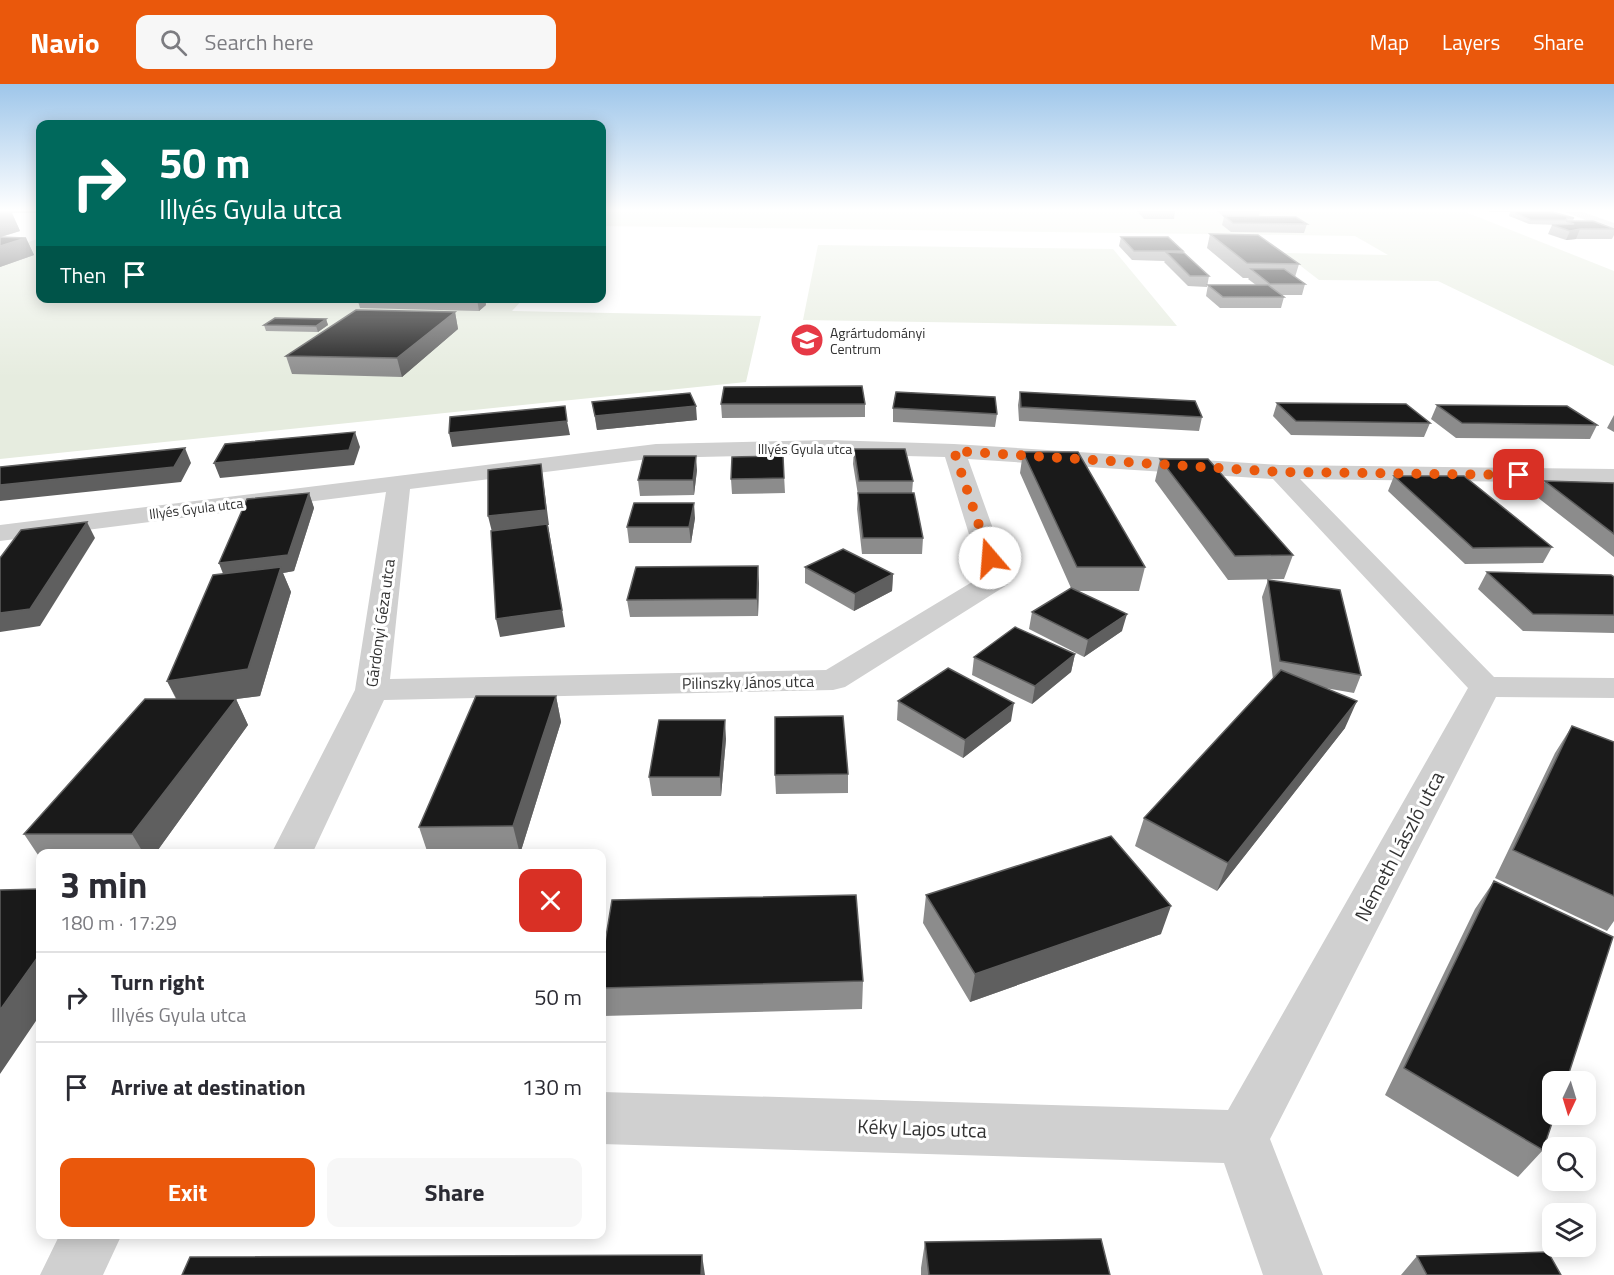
<!DOCTYPE html>
<meta charset="utf-8">
<style>
body{margin:0;font-family:"Titillium Web",sans-serif;background:#f7f7f7;color:#2b2b33;height:100vh;display:flex;flex-direction:column;font-size:22px;white-space:nowrap}
*{box-sizing:border-box;margin:0}
p{font-size:20px;color:#7c7c81}
.icon{flex:none;width:33px;height:33px;fill:none;stroke:currentColor;stroke-width:2;stroke-linecap:round;stroke-linejoin:round}
.map{position:relative;flex:1;overflow:hidden}
.side{position:absolute;left:36px;top:765px;width:570px;height:390px;display:flex;flex-direction:column;background:#fff;border-radius:12px;box-shadow:0 3px 15px #0003}
.side>*{flex:none}
.top-card{position:absolute;left:36px;top:36px;width:570px;height:183px;border-radius:12px;box-shadow:0 3px 15px #0003;background:#00695c;color:#fff;overflow:hidden}
.needle{width:39px;rotate:184deg}
.fabs{position:absolute;left:1542px;top:987px;display:grid;gap:12px}
.fabs a{display:grid;place-items:center;width:54px;height:54px;border-radius:12px;background:#fff;box-shadow:0 3px 15px #0003;font-size:30px}
.pin{position:absolute;display:grid;place-items:center;width:51px;height:51px;color:#fff;margin:-26px;border-radius:12px;box-shadow:0 3px 9px #0006}
.me{position:absolute;width:66px;margin:-33px;rotate:342deg;stroke-linejoin:round;filter:drop-shadow(0 0 4px #0008)}
.turn{display:flex;align-items:center;gap:21px;height:126px;padding:0 24px;font-size:27px}
.turn .icon{width:78px;height:78px;stroke-width:2.5}
.turn b{display:block;font-size:42px;line-height:51px}
.then{display:flex;align-items:center;height:57px;padding:0 24px;background:#0003;gap:12px;font-size:22px}
.round{display:grid;place-items:center;flex:none;width:63px;height:63px;border-radius:12px;background:#f7f7f7}
.summary{display:flex;align-items:center;justify-content:space-between;height:102px;padding:0 24px}
h1{font-size:36px;font-weight:700;line-height:45px}
.cta{display:flex;gap:12px;margin-top:auto;padding:12px 24px}
.cta a{flex:1;height:69px;border-radius:12px;background:#ea580c;color:#fff;font-size:24px;font-weight:700;line-height:69px;text-align:center}
.cta a+a{background:#f7f7f7;color:#2b2b33}
ul{padding:0;list-style:none}
li{display:flex;align-items:center;gap:18px;height:90px;padding:0 24px;border-top:2px solid #e1e1e2}
li div{flex:1}
li b{display:block;font-size:22px}
li em{font-style:normal}
header{display:flex;align-items:center;gap:36px;box-sizing:border-box;height:84px;padding:0 30px;background:#ea580c;color:#fff}
header strong{font-size:28px}
nav{display:flex;gap:33px;margin-inline-start:auto;font-size:21px}
.search{width:420px;height:54px;background:#f7f7f7;display:flex;align-items:center;gap:15px;box-sizing:border-box;padding:0 21px;border-radius:12px;color:#7c7c81;font-size:22px}
.map>svg:first-child{display:block}
.green{fill:#e6ecdf}
.lines{fill:none;stroke-linecap:round;stroke-linejoin:round}
.minor{fill:#d0d0d0;fill-rule:evenodd}
.wall{fill:#8c8c8c}
.shaded-wall{fill:#5f5f5f}
.building{fill:#1a1a1a;stroke:#5f5f5f;stroke-width:1.5}
.route{stroke:#ea580c;stroke-width:10;stroke-dasharray:0 18}
.labels{text-anchor:middle;dominant-baseline:central;stroke-width:6;stroke-linejoin:round;paint-order:stroke}
.far-poi-label{font-size:14px;fill:#333;stroke:#fff;text-anchor:start}
.far-street-label{font-size:14px;fill:#333;stroke:#fff}
.street-label{font-size:16px;fill:#333;stroke:#fff}
.near-street-label{font-size:20px;fill:#333;stroke:#fff}
</style>
<header>
<strong>Navio</strong>
<div class="search"><svg class="icon" aria-label="search" viewBox="0 0 24 24"><circle cx="10" cy="10" r="6"/><path d="M15 15l6 6"/></svg>Search here</div>
<nav><a>Map</a><a>Layers</a><a>Share</a></nav>
</header>
<div class="map">
<svg width="1614" height="1191" viewBox="0 0 1614 1191">
<rect width="100%" height="100%" fill="#fff"/>
<path class="green" d="M602,127H1463L1614,187V282L1438,197L1319,196L1284,169L1388,171L1355,152L602,142Z
M40,154V214H524L512,227L761,232L746,298L0,375V168Z
M818,161L1113,165L1177,242L803,236Z"/>
<g class="lines">
<path class="minor" d="M1562,127H1580L1614,139V147Z
M828,356L954,360L1280,381L1614,385V399L1300,395L1494,593L1614,594V614L1496,613L1270,1055L1323,1191H1263L1224,1079L602,1060V1008L1228,1026L1468,604L1273,395L968,375L1011,495L1007,501L845,603L833,606L384,616L312,770H271L355,606L386,408L0,457V441L656,360ZM828,370L945,373L982,492L826,586L390,595L410,405L656,374Z
M60,1150H122L103,1191H40Z"/>
</g>
<path class="wall" d="M0,127H40V129H12L20,147L1,153L26,154L34,171L0,183Z
M1137,127H1175L1174,135H1144Z
M1217,127H1259L1260,128L1259,132L1307,140L1304,149L1231,148L1222,141L1224,133Z
M1487,127H1549L1574,134L1573,137L1614,145V151L1612,155H1576L1566,156L1548,150L1552,141H1559L1529,140L1509,132L1510,128H1490Z
M1210,150L1299,180L1295,193L1305,200L1302,211H1281L1284,213L1281,224H1220L1206,212L1208,201H1256L1248,195L1249,194H1243L1207,164Z
M1121,153L1183,167V169L1209,192L1207,203L1188,202L1164,178L1165,177L1132,176L1119,162Z
M357,214H485L486,221L479,227L360,224Z
M455,228L458,245L402,293L292,290L286,272Z
M326,235L328,241L318,248L266,247L264,241Z
M1020,308L1202,333L1199,347L1019,337L1018,321Z
M592,318L697,336L597,346Z
M1277,319L1430,339L1424,353L1291,351L1273,332Z
M721,320H865V333L722,334Z
M1437,321L1597,341L1590,355L1456,354L1431,335Z
M893,324L997,330L995,343L893,338Z
M1614,331V348L1607,344Z
M854,365L913,397L912,409L923,454L922,470H862L857,425L858,411L853,380Z
M1023,368L1145,483L1139,507H1078L1122,547L1084,573L1029,545L1032,528L1071,504L1020,389Z
M783,372L785,409L732,410L731,395Z
M1160,375L1293,471L1284,495L1228,496L1155,397Z
M697,386L694,411L640,412L638,396Z
M1394,392L1552,463L1543,479L1465,480L1388,407Z
M1545,397L1614,399V473L1537,413Z
M309,409L314,424L294,487L283,489L291,508L260,612L236,615L248,641L155,770H40V774L24,750L176,615L167,597L223,490L219,479Z
M695,434L691,459H629L627,443Z
M805,483L893,490L892,507L854,527L805,499Z
M1487,488L1614,493V549L1523,547L1478,505Z
M1268,496L1361,591L1354,609L1325,604L1345,644L1217,807L1135,762L1144,734L1273,595L1262,513Z
M759,499L758,532L630,533L627,516Z
M1075,570L1071,588L1032,620L972,591L974,573Z
M556,612L561,638L520,770H428L419,743Z
M898,617L1011,637L963,674L897,636Z
M1572,642L1614,658V837L1607,847L1495,794L1555,669Z
M726,655L721,712H652L649,693Z
M848,690V709L776,710L775,691Z
M1494,797L1543,1066L1518,1093L1385,1011L1475,825Z
M926,811L1161,850L970,918L923,839Z
M602,877L863,897L862,925L603,932L602,925Z
M925,1158L1110,1191H921V1184Z
M1417,1172L1561,1191H1401Z"/>
<path class="shaded-wall" d="M3,127H11L20,147L0,153V128Z
M1580,145L1576,155L1566,156L1570,147Z
M26,154L34,171L0,183V162Z
M478,214H485L486,221L479,227L477,215Z
M455,228L458,245L402,293L397,274Z
M326,235L328,241L318,248L316,242Z
M696,322L697,336L597,346L595,332Z
M567,337L570,351L452,363L449,349Z
M355,348L360,363L354,381L220,394L214,379Z
M185,364L191,379L181,398L0,417V401Z
M696,372L697,386L694,411L693,396Z
M541,380L549,441H548L565,543L500,553L496,535L492,448L488,432Z
M309,409L314,424L294,487L283,489L291,508L260,612L236,615L248,641L155,770H144L132,750L181,623L167,597L226,496L219,479Z
M694,419L695,434L691,459L689,443Z
M87,438L95,454L40,542L0,548V529Z
M758,482L759,499L758,532L757,515Z
M893,490L892,507L854,527L855,510Z
M1127,530L1122,547L1084,573L1088,556Z
M1075,570L1071,588L1032,620L1035,602Z
M556,612L561,638L520,770L513,742Z
M1357,617L1345,644L1217,807L1228,779Z
M1014,619L1011,637L963,674L965,656Z
M725,636L726,655L721,712L720,693Z
M1171,822L1161,850L970,918L975,890Z
M40,870V931L0,990V926Z
M702,1171L705,1191H701Z"/>
<path class="building" d="M1511,127H1549L1574,134H1567L1566,136H1531Z
M1224,132L1296,133L1307,140L1233,139Z
M1566,137H1593L1614,145H1580L1570,147L1552,141L1574,140Z
M1210,150L1258,151L1299,180L1247,179Z
M0,153L26,154L0,162Z
M1121,153H1168L1183,167H1134Z
M1166,168L1184,169L1209,192H1190Z
M1251,185H1284L1305,200H1270Z
M1208,201H1268L1284,213H1223Z
M428,214H478L477,215Z
M356,226L455,228L397,274L286,272Z
M275,234L326,235L316,242L264,241Z
M862,302L865,320H721L724,303Z
M896,308L995,313L997,330L893,324Z
M1020,308L1195,317L1202,333L1021,323Z
M690,309L696,322L595,332L592,318Z
M1277,319L1406,320L1430,339L1296,337Z
M1437,321L1567,322L1597,341L1462,339Z
M565,322L567,337L449,349L450,333Z
M355,348L349,366L214,379L225,360Z
M185,364L174,383L0,401V383Z
M854,365H905L913,397H859Z
M1023,368H1078L1145,483H1077Z
M644,372H696L693,396H638Z
M783,372L784,394L731,395L732,373Z
M1160,375H1208L1293,471L1235,472Z
M541,380L546,426L488,432V386Z
M1394,392H1464L1552,463L1473,464Z
M1545,397L1614,399V450Z
M309,409L288,471L219,479L247,415Z
M858,409H914L923,454H863Z
M634,419H694L689,443H627Z
M87,438L30,525L0,529V474L21,446Z
M547,440L562,526L496,535L491,447Z
M843,465L893,490L855,510L805,483Z
M758,482L757,515L627,516L636,483Z
M281,483L248,585L167,597L213,491Z
M1487,488L1611,491L1614,493V531L1533,530Z
M1268,496L1340,506L1361,591L1280,577Z
M1071,504L1127,530L1088,556L1032,528Z
M1015,543L1075,570L1035,602L974,573Z
M948,584L1014,619L965,656L898,617Z
M1281,586L1357,617L1228,779L1144,734Z
M476,612H556L513,742L419,743Z
M145,615H236L132,750H24Z
M843,632L848,690L775,691V633Z
M659,636H725L720,693H649Z
M1572,642L1614,658V812L1513,766Z
M1111,752L1171,822L975,890L926,811Z
M1494,797L1613,853L1566,998H1552V1030H1555L1543,1066L1404,984Z
M40,805V870L0,926V806Z
M856,811L863,897L602,904V877L612,816Z
M1101,1155L1110,1191H929L925,1158Z
M1548,1168L1561,1191H1427L1417,1172Z
M702,1171L701,1191H182L190,1173Z"/>
<linearGradient id="sky" x2="0" y2="1"><stop stop-color="#9ec6ea"/><stop offset="0.43" stop-color="#fff"/><stop offset="1" stop-color="#fff" stop-opacity="0"/></linearGradient>
<rect width="1614" height="294" fill="url(#sky)"/>
<g class="lines">
<path class="route" d="M990,474L954,367L1280,388L1519,391"/>
</g>
<defs>
<g id="university-disc" transform="scale(1.725)"><circle r="9.5" fill="#e63946" stroke="#fff"/><path d="M0-5L7-2L0 1L-7-2ZM-4 1L0 2.5L4 1V4Q0 6-4 4Z" fill="#fff"/></g>
</defs>
<g fill-rule="evenodd">
<use href="#university-disc" x="807" y="256"/>
</g>
<g class="labels">
<g class="far-poi-label">
<text x="830" y="248">Agrártudományi<tspan x="830" dy="16">Centrum</tspan></text>
</g>
<g class="far-street-label">
<text x="805" y="364">Illyés Gyula utca</text>
<text transform="translate(196 424) rotate(-7)">Illyés Gyula utca</text>
</g>
<g class="street-label">
<text transform="translate(380 539) rotate(-82)">Gárdonyi Géza utca</text>
<text transform="translate(748 598) rotate(-1)">Pilinszky János utca</text>
</g>
<g class="near-street-label">
<text transform="translate(1399 762) rotate(-62)">Németh László utca</text>
<text transform="translate(922 1044) rotate(2)">Kéky Lajos utca</text>
</g>
</g>
</svg>
<div class="fabs">
<a><svg class="needle" viewBox="-14 -14 28 28"><path d="M0-13l5 13h-10z" fill="#e53935"/><path d="M0 13l5-13h-10z" fill="#7c7c81"/></svg></a>
<a><svg class="icon" aria-label="search" viewBox="0 0 24 24"><circle cx="10" cy="10" r="6"/><path d="M15 15l6 6"/></svg></a>
<a><svg class="icon" aria-label="layers" viewBox="0 0 24 24"><path d="M12 4l9 5-9 5-9-5zM3 14l9 5 9-5"/></svg></a>
</div>
<div class="pin" style="left:1519px;top:391px;background:#d93025"><svg class="icon" aria-label="arrive" viewBox="0 0 24 24"><path d="M6 21V4h12l-3 4 3 4H6"/></svg></div>
<svg class="me" style="left:990px;top:474px" viewBox="-20 -20 40 40"><circle r="19" fill="#fff"/><path d="M0-13L10 11 0 6-10 11z" fill="#ea580c"/></svg>
<div class="top-card">
<div class="turn"><svg class="icon" aria-label="right" viewBox="0 0 24 24"><path d="M7 20v-9h11M14 6l5 5-5 5"/></svg><div><b>50 m</b>Illyés Gyula utca</div></div>
<div class="then">Then<svg class="icon" aria-label="arrive" viewBox="0 0 24 24"><path d="M6 21V4h12l-3 4 3 4H6"/></svg></div>
</div>
<section class="side">
<div class="summary"><div><h1>3 min</h1><p>180 m · 17:29</p></div><a class="round" style="background:#d93025;color:#fff"><svg class="icon" aria-label="close" viewBox="0 0 24 24"><path d="M6 6l12 12M18 6L6 18"/></svg></a></div>
<ul>
<li><svg class="icon" aria-label="right" viewBox="0 0 24 24"><path d="M7 20v-9h11M14 6l5 5-5 5"/></svg><div><b>Turn right</b><p>Illyés Gyula utca</p></div><em>50 m</em></li>
<li><svg class="icon" aria-label="arrive" viewBox="0 0 24 24"><path d="M6 21V4h12l-3 4 3 4H6"/></svg><div><b>Arrive at destination</b></div><em>130 m</em></li>
</ul>
<div class="cta"><a>Exit</a><a>Share</a></div>
</section>
</div>
